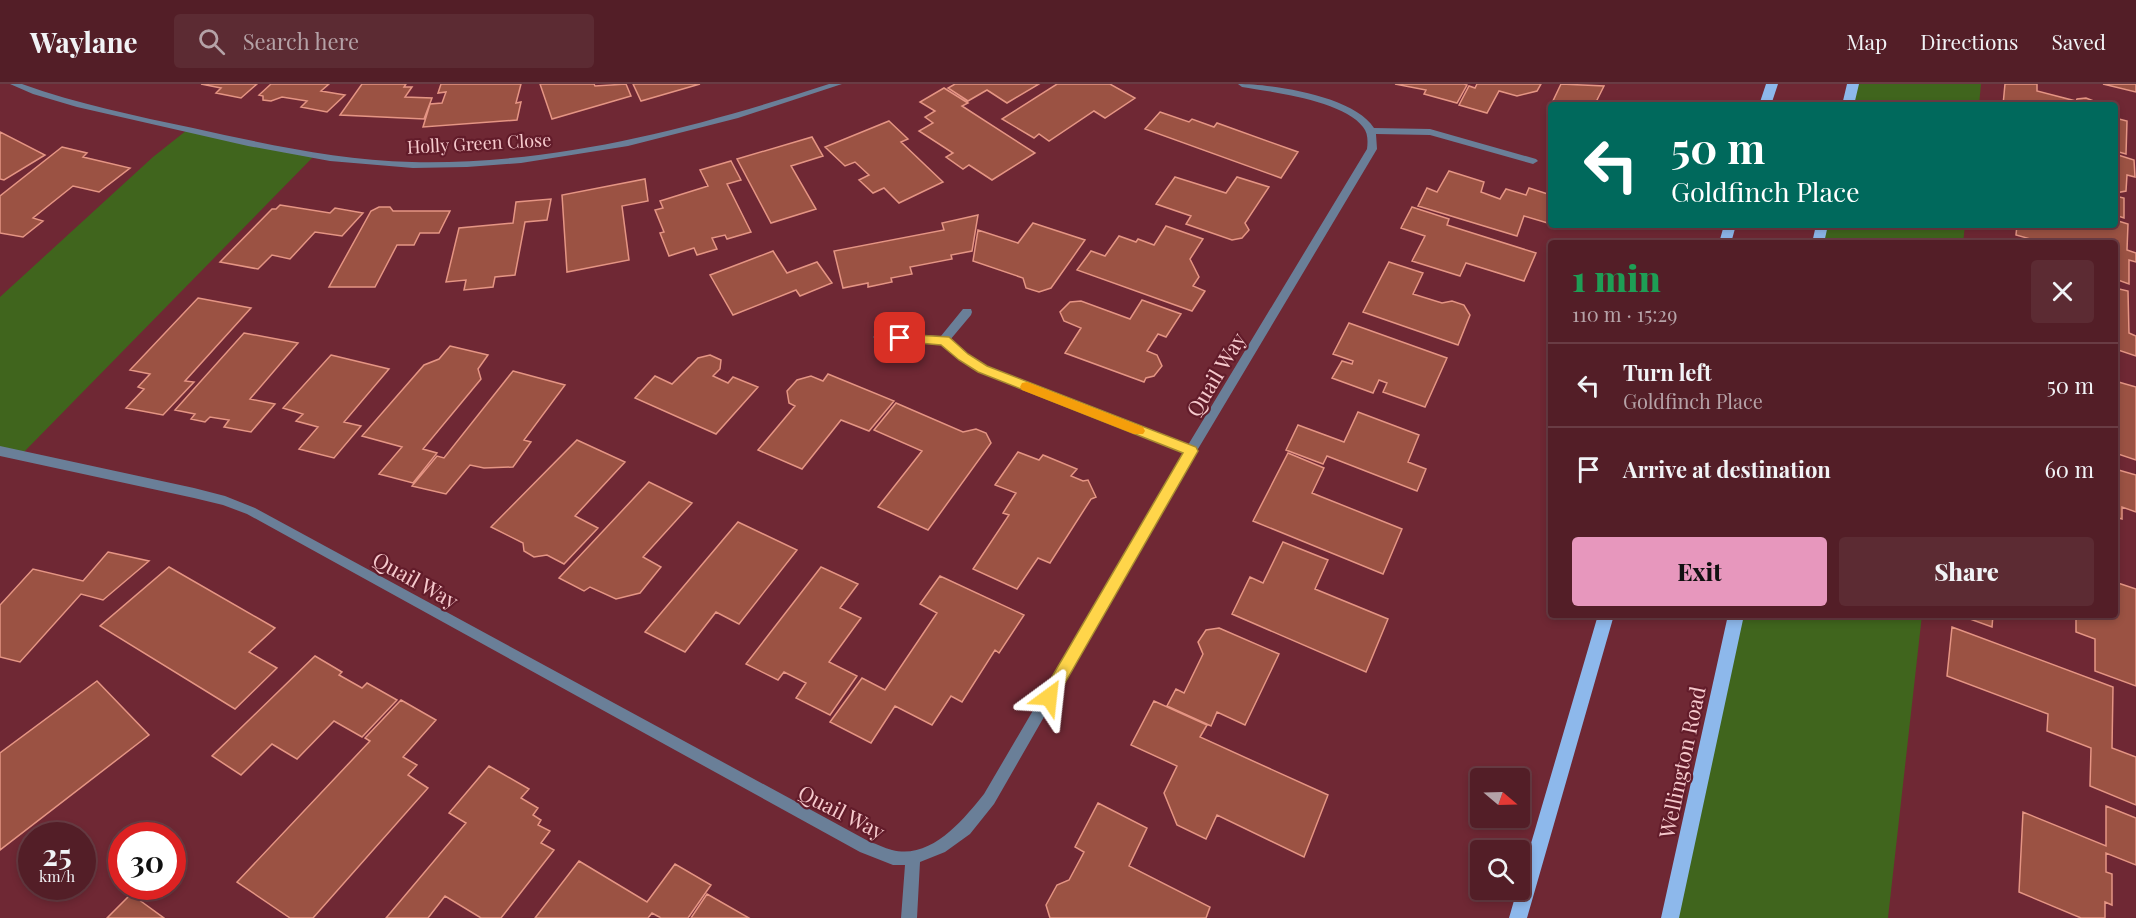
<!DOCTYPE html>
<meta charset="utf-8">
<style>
body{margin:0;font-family:"Playfair Display",serif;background:#5c2b33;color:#f1f3f6;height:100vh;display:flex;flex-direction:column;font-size:22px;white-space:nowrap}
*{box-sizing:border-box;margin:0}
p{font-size:20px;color:#b5a2a7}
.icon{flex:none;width:33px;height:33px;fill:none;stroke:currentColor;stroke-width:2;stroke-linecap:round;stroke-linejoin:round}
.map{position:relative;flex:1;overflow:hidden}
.side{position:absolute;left:1548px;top:156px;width:570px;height:378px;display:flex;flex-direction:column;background:#531e27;border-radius:6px;box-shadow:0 3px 9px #0003,0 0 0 2px #693c44}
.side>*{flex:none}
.guide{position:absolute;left:1548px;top:18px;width:570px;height:126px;border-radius:6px;box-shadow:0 3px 9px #0003,0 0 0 2px #693c44;background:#00695c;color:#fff;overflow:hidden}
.needle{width:39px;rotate:109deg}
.fabs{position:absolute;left:1470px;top:684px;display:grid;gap:12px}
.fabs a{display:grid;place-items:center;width:60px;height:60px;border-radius:6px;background:#531e27;box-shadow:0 3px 9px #0003,0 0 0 2px #693c44;font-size:30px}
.speed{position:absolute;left:18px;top:738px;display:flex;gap:12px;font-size:30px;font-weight:700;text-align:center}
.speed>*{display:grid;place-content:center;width:78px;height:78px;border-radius:50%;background:#531e27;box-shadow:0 3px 9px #0003,0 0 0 2px #693c44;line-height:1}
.speed small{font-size:15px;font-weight:400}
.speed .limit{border:9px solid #d22;background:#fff;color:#111}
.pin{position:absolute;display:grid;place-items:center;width:51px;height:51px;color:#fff;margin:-26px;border-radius:12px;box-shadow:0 3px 9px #0006}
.me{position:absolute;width:66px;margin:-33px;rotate:30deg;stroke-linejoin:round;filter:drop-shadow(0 0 4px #0008)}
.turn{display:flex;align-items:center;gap:21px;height:126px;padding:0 24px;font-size:27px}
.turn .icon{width:78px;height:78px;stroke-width:2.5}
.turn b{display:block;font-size:42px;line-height:51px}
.round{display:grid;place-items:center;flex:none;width:63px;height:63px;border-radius:6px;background:#5c2b33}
.overview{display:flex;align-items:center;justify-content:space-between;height:102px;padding:0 24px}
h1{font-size:36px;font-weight:800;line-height:45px;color:#1e9e55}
.cta{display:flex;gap:12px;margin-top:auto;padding:12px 24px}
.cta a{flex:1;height:69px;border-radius:6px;background:#e797bd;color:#111;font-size:24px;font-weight:800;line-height:69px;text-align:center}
.cta a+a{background:#5c2b33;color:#f1f3f6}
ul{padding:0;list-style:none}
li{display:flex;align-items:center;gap:18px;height:84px;padding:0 24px;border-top:2px solid #693c44}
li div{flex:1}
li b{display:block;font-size:22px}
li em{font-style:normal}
header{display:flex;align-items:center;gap:36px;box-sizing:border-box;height:84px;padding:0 30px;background:#531e27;border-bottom:2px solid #693c44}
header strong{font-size:28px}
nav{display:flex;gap:33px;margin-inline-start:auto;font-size:21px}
.search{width:420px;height:54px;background:#5c2b33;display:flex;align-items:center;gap:15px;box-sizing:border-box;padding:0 21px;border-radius:6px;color:#b5a2a7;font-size:22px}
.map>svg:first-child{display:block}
.green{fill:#40651d}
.building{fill:#9b5243;stroke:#e59584;stroke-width:1.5}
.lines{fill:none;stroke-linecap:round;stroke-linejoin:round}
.minor{fill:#6a7f98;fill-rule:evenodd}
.primary{fill:#8db8eb;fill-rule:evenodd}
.route{fill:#ffd54a;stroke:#a68a30;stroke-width:1.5}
.slow{fill:#f59e0b}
.labels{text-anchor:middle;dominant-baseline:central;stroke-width:4.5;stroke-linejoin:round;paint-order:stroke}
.far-street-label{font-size:18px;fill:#f6cacd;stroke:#621c2a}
.street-label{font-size:21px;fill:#f6cacd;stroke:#621c2a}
</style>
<header>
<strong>Waylane</strong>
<div class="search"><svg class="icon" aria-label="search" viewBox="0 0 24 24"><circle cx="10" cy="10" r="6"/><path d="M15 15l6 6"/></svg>Search here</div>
<nav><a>Map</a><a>Directions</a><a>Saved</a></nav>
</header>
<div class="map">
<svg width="2136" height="834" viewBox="0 0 2136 834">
<rect width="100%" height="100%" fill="#6f2834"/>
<path class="green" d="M1852,0H1981L1979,21H1847Z
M187,46L314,72L21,371L0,367V213L153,73Z
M1822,141H1965L1963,159H1818Z
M1738,531H1922L1888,834H1673Z"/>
<path class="building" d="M201,0H257L241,14L216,9L221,4Z
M271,0H329L321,7L345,11L327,28L301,23L307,17L282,13L271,17L263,16V12L259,11Z
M362,0H406L404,3H412L405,13L432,14L424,35L340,31Z
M441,0H521L516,19L521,18L517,36L423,43L430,20L442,19L446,8L438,9Z
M540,0H594L595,2L626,0L631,12L552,35Z
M633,0H700L641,17Z
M955,0H1039L1007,19L987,6L968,17L948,4Z
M1057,0H1110L1135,14L1105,34L1094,27L1049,57L1039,50L1034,54L1002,35Z
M1395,0H1464L1467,1L1457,19L1424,10L1426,6Z
M1477,0H1541L1537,7L1517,12L1499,7L1487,29L1459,21L1469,2L1475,4Z
M1561,0L1604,2L1595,20L1598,21H1551Z
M2005,0H2037V7L2076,17L2077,15L2086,14L2104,21H2003Z
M2103,0H2136V8Z
M944,4L968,19L962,22L1035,69L992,96L969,81L963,85L946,73L953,69L919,47L933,39L925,33L935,27L920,18Z
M1160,28L1189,38L1192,35L1214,43L1217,39L1298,68L1281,94L1145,45Z
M2115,34L2127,37L2126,70L2115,67Z
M889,37L908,55L901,58L943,98L899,119L884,104L873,109L859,96L869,91L855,78L845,82L825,63Z
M0,48L45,71L4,96L0,95Z
M812,53L823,72L791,82L816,125L771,139L737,75Z
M62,63L87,69L83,73L130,84L99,108L73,102L33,134L43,137L23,153L0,149V112Z
M2115,70L2134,76L2135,93L2127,91L2126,107L2115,109Z
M731,77L741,96L727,100L751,148L727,155L725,151L712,154L717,165L697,171L694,164L669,172L660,149L664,148L655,126L663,124L660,117L708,102L700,86Z
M1449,87L1484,98L1481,108L1500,115L1506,105L1526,111L1529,104L1551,111V140L1524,132L1517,152L1418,122L1427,104L1437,108Z
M1175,93L1226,109L1237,93L1269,103L1245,139L1249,146L1242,154L1232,156L1186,140L1191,132L1156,120Z
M645,95L648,117L622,122L629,176L567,188L562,111Z
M2115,112L2124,114V134L2115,131Z
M551,115L547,136L525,138L515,191L495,193L493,203L464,206L466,196L446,198L459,144L513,139L516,118Z
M280,121L330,129L335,124L363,129L342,152L315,148L290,175L272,171L258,185L220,178L272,125H276Z
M379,123H390L393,127H450L439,149H420L414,161H397L375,203H329L371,127Z
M1412,123L1449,135L1447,141L1536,169L1524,197L1466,179L1460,192L1412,177L1425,152L1401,144Z
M978,131L972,167L951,171L952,175L910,183L912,190L891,194L892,198L868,203V199L843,204L834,167L944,146L942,139Z
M2115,136L2128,140L2127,166L2136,169V178L2129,176V200L2115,195V159H2045L2016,151L2017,141H2115Z
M1033,139L1085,156L1051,204L1039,208L1026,204L1023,194L973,177L978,146L1018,159Z
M1166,142L1203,155L1190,175L1199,193L1193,202L1205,207L1192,227L1077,186L1091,167L1105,172L1119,152L1136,158L1138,155L1154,161Z
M773,167L787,189L817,178L832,199L800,212L796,206L733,231L710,191Z
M1389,178L1423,189L1413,210L1442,219L1452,217L1464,221L1470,231L1458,261L1363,228Z
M2115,204L2128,207L2129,249L2136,252V272L2115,265Z
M198,214L251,224L185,297L194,298L163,331L126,324L144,305L138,303L150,290L130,286Z
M1142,216L1181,230L1166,253L1158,250L1147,267L1157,271L1162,282L1154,292L1146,294L1144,298L1065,269L1081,244L1064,237L1060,228L1070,218L1081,217L1130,235Z
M1349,239L1447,274L1425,323L1383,308L1387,299L1379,296L1373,309L1332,294L1342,277L1352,280L1353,277L1333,270Z
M244,249L298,259L250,315L275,320L251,348L224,343L229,336L210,333L205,338L191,335L195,330L175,326Z
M450,262L488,271L478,285L481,295L423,365L437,369L413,399L379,390L402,363L362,352L424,281L439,275Z
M331,271L389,285L344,338L361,342L334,374L299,365L318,343L296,337L303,330L283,324Z
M710,271L721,276L720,285L713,292L728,299L733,293L758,303L716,350L635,314L655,292L672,300L698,274Z
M513,287L565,301L524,356L531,358L513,383L484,384L470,381L446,410L412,402L437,372L444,374Z
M828,290L894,317L869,347L841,336L802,385L758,366L795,322L789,319L787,307L797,296L811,292L823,297Z
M2115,297L2136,303V376L2115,369Z
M896,319L963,348L976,345L986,349L991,359L928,446L878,423L922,367L874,346Z
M1358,328L1419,351L1408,378L1426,385L1417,407L1327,372L1323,380L1286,366L1298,341L1344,358Z
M577,356L625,378L575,432L598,444L564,480L547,471L534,473L524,467L523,459L491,443Z
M1018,368L1039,376L1043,371L1077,385L1071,392L1083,397L1088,396L1096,413L1091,415L1050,479L1038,474L1017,505L973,485L1009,431L1003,429L1016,409L995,401Z
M1288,369L1324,384L1312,409L1402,445L1383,490L1253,437Z
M2115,385L2136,391V428L2122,423V435L2115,433Z
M649,398L692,419L643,473L661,483L640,509L616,515L590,503L584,507L559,494Z
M738,438L797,466L739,540L716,528L685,568L645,548Z
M1283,458L1328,476L1315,505L1388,535L1366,588L1232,530L1250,493L1263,499Z
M108,468L149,477L103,516L81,510L20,578L0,573V521L33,485L83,497Z
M169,483L275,544L249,568L277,584L235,625L100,542Z
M821,483L858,500L840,524L861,534L829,578L857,592L830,631L796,614L806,599L784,588L778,596L746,580Z
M940,492L1024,531L999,569L995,566L962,618L951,612L932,641L895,622L871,659L830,638L862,594L885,606L937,529L920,520Z
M2115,498L2136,505V602L2095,587V555L2076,548V531H2115Z
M1959,531H1993L1992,543Z
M1952,543L2113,603L2112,664L2136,673V721L2090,702L2091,664L2047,647L2048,630L1947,592Z
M1219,544L1279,570L1245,641L1217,628L1211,642L1167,622L1176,605L1184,609L1203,570L1198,558L1206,546Z
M315,572L342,588L339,591L362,604L367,599L397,616L362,653L334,637L297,675L272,660L241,691L212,672Z
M97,597L149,651L0,766V669Z
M401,616L436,636L403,673L417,681L408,691L428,704L313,834H290L237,798L370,657L365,654Z
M1154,617L1207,641L1200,653L1328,711L1304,773L1217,731L1206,755L1177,741L1164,709L1177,682L1131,661Z
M489,682L529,705L521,714L538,724L533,731L541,736L538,741L550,747L541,759L554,766L501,834H481L445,812L428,834H386L466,739L449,729Z
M1098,719L1147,744L1129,782L1210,823L1206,834H1050L1046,821L1057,801L1069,796L1084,768L1075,763Z
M2106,722L2136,734V781L2106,769V788L2112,790V821L2105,818V834H2081L2019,808L2023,728L2106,762Z
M579,777L647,818L675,780L711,801L688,834H661L652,829L648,834H535Z
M131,810L164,834H107Z
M707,810L749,834H691Z"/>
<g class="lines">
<path class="minor" d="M10,0H22C78,20 136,32 193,44C265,60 338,76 412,78C555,81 694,44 829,0H842L738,34L628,62L521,79L467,83L413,84L330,77L248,62L77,23L33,10Z
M1238,0C1273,0 1354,12 1374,44L1430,45L1536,75L1538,77L1533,80L1430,51L1376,50L1377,65L1195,370L994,720L970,750L945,768L920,778L917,834H901L905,781H893L860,768L247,430L223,421L194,414L0,372V362L194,404L225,412L255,424L870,758C877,760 884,764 892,766C931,776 963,736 984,710L1184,369L978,288L959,276L941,260L878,257L873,253L878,249L941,252L963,225H971L972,228L971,231L950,256L967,270L986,282L1188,361L1367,65C1368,57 1368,49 1363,43C1344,17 1273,8 1242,3Z"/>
<path class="primary" d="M1766,0H1778L1771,21H1759Z
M1847,0H1859L1854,21H1842Z
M1724,141H1736L1731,159H1719Z
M1816,141H1828L1824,159H1812Z
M1598,531H1614L1527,834H1509L1517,806H1520V797Z
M1728,531H1744L1679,834H1661Z"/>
</g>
<path class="route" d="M900,250L949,253L968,270L987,282L1196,363L1198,367L1054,618L1049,620L1043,618L1041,613L1043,608L1183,369L978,288L959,276L941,261L896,257L894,254Z"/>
<path class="slow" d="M1027,298L1143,343L1145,347L1143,350H1134L1022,306L1020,303L1022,299Z"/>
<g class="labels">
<g class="far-street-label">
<text transform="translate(479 59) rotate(-3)">Holly Green Close</text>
</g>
<g class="street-label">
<text transform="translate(1215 290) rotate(-59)">Quail Way</text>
<text transform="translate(416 495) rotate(29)">Quail Way</text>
<text transform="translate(1681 678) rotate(-78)">Wellington Road</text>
<text transform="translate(842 727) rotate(27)">Quail Way</text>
</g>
</g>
</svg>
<div class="fabs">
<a><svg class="needle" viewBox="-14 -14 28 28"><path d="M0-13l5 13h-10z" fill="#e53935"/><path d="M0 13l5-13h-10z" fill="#b5a2a7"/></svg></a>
<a><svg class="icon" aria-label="search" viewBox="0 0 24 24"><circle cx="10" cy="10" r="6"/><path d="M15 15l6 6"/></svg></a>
</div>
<div class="speed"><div>25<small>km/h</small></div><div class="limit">30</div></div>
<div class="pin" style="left:900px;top:254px;background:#d93025"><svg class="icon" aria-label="arrive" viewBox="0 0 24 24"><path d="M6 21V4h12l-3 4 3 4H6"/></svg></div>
<svg class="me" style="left:1049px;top:613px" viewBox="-20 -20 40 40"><path d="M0-17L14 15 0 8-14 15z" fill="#ffd54a" stroke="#fff" stroke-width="4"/></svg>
<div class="guide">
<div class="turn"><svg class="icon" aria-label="left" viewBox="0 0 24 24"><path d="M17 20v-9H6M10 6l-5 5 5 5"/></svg><div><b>50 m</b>Goldfinch Place</div></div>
</div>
<section class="side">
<div class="overview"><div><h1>1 min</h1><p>110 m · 15:29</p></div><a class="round"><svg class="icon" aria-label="close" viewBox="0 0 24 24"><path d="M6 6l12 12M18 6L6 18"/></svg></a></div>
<ul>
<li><svg class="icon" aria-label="left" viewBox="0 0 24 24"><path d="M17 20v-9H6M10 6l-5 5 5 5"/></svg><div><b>Turn left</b><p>Goldfinch Place</p></div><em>50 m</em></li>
<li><svg class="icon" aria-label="arrive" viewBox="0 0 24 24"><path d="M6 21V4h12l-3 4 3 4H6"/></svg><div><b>Arrive at destination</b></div><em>60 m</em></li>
</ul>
<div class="cta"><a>Exit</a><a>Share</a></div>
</section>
</div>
